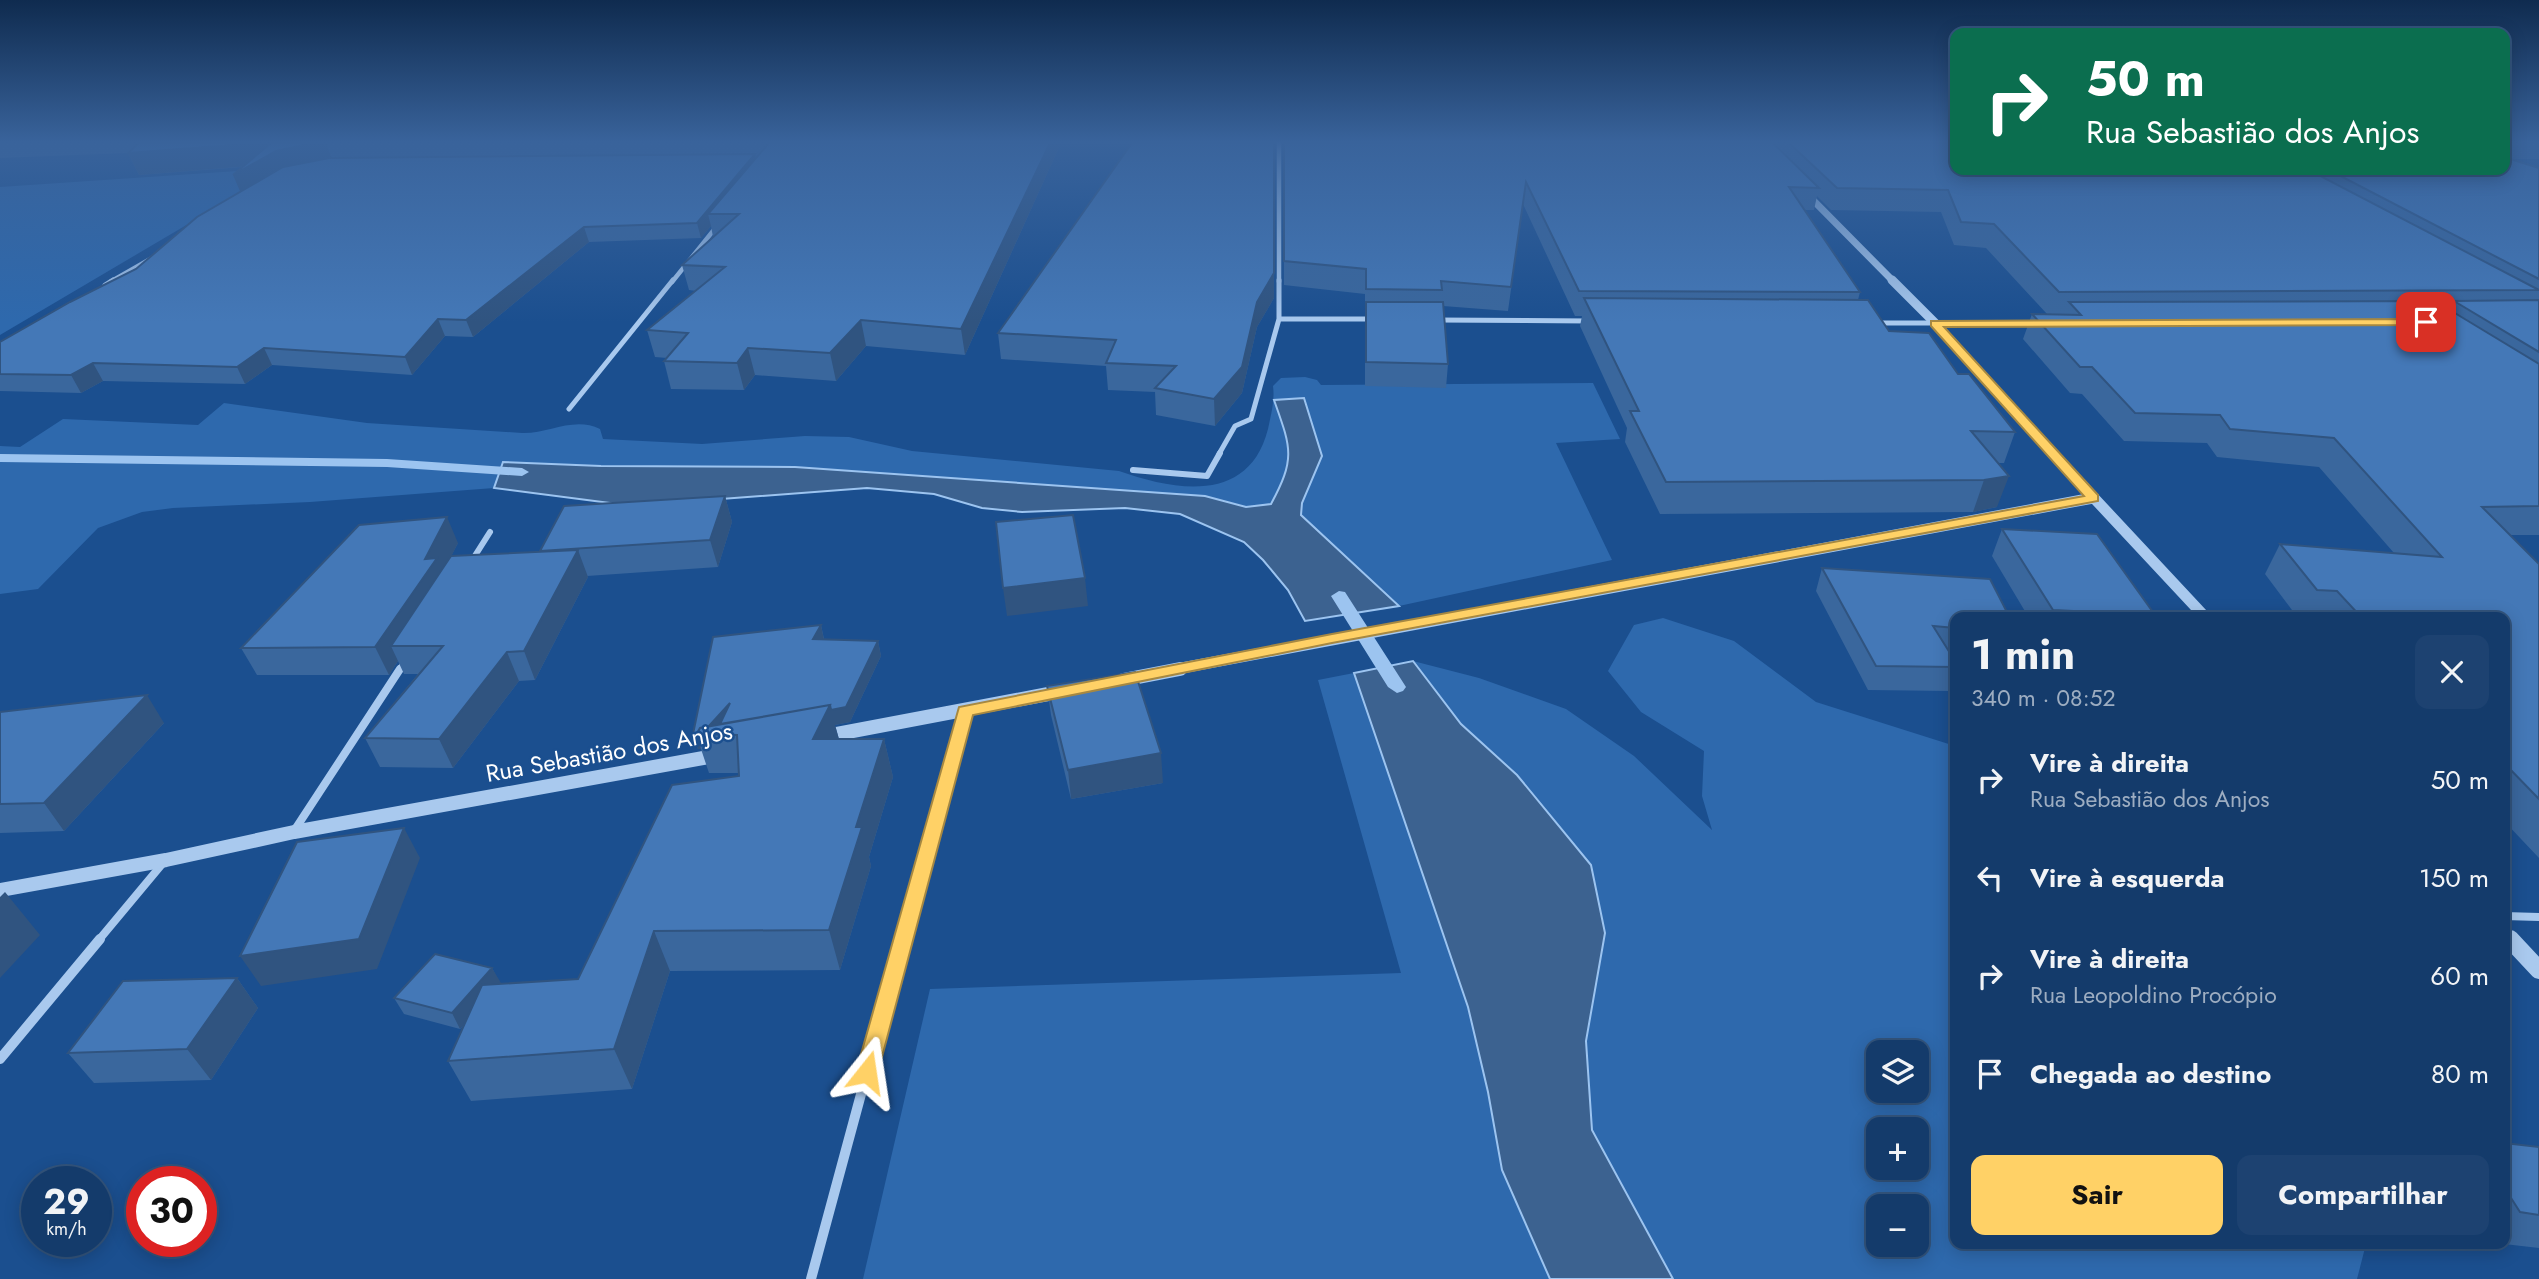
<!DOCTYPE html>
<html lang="pt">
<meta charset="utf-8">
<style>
body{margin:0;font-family:Jost,sans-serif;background:#1d4271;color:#f1f3f6;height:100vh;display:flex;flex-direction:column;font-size:26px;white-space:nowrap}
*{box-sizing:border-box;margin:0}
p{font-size:23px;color:#9dadc1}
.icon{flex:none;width:38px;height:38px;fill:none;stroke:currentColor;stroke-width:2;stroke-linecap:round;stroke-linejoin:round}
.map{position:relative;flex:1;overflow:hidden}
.sheet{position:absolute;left:1950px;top:612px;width:560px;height:637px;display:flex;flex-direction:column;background:#143b6b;border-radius:14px;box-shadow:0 4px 18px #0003,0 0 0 2px #33557e}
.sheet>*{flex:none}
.top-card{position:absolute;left:1950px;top:28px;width:560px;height:147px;border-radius:14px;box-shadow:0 4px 18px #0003,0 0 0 2px #33557e;background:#0b6e4f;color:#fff;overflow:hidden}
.tools{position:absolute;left:1866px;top:1040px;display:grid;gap:14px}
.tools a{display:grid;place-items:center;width:63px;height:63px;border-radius:14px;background:#143b6b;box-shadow:0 4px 18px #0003,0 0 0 2px #33557e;font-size:35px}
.speed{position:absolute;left:21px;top:1166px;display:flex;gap:14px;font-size:35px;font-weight:700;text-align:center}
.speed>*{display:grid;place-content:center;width:91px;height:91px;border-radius:50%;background:#143b6b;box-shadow:0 4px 18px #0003,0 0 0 2px #33557e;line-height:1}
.speed small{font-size:18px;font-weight:400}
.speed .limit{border:10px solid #d22;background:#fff;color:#111}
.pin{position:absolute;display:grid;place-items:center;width:60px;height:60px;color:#fff;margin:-30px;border-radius:14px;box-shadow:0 4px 10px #0006}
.me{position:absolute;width:77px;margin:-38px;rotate:15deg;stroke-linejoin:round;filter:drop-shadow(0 0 5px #0008)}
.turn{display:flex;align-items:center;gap:24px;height:147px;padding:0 21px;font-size:32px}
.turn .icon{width:91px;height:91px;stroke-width:2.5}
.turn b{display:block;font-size:49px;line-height:60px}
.round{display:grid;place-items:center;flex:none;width:74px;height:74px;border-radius:14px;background:#1d4271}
.head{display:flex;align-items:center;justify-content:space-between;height:119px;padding:0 21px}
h1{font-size:42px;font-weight:700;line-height:52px}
.primary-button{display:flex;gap:14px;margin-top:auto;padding:14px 21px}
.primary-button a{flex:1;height:80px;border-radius:14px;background:#ffd166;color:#111;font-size:28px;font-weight:700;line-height:80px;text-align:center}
.primary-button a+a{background:#1d4271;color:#f1f3f6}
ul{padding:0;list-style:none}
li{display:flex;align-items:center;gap:21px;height:98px;padding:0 21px}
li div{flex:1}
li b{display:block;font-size:26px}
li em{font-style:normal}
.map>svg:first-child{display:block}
.green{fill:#2e69ad;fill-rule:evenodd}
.water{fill:#3c6290;stroke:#9cc4f0;stroke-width:2}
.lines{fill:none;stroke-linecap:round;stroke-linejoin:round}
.stream{fill:#9cc4f0;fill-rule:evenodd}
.minor-far4{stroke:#a9c9ee;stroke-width:4.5}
.minor-far3{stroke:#a9c9ee;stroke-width:5}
.minor-far2{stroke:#a9c9ee;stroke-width:6}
.minor-far1{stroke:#a9c9ee;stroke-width:8}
.minor{stroke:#a9c9ee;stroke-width:10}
.tertiary-far4{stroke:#a9c9ee;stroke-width:7}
.tertiary-far3{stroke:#a9c9ee;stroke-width:9}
.tertiary-far2{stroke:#a9c9ee;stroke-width:11}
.tertiary-far1{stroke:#a9c9ee;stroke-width:14}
.tertiary{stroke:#a9c9ee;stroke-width:18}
.wall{fill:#3a679d}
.shaded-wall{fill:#305480}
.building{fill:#4478b7;stroke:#305480;stroke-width:2}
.route{fill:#ffd166;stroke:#a68842;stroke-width:2}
.labels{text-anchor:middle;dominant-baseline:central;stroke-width:5;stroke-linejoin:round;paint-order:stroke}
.street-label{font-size:24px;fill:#fff;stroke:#1b4f8f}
</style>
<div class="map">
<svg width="2539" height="1279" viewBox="0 0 2539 1279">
<rect width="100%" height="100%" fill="#1b4f8f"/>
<path class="green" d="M283,168L0,335V187Z
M1305,377L1317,380L1321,385L1593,383L1620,439L1556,443L1612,560L1399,606L1301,515L1302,503L1322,456L1275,400C1292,449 1297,456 1271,504L1246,507L1205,496L795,467L601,466L503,462L494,488L310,502L173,508L142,512L98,528L38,589L0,594V446L20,447L63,419L198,425L224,403L367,423L522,433C548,434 574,416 600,429L603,439L702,444L805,436L849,437L912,451L1119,471C1176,491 1249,504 1268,429C1271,414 1275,401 1273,386L1281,378Z
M1663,618L1734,641L1816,702L1955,746V1244H2366L2357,1279H1673L1592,1130L1586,1041L1605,933L1517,775L1461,724L1413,661L1479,678L1566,709L1634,756L1712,830L1702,796L1704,751L1641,712L1608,671L1634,625ZM1878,1052H1916V1090H1878ZM1878,1129H1916V1167H1878ZM1878,1206H1916V1244H1878Z
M1354,673L1468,1007L1488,1092L1502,1170L1550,1279H863L930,989L1401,973L1318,680Z"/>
<path class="water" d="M1304,398L1322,456L1302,503L1301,515L1399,606L1305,621L1288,590L1263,560L1244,542L1180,514L1125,508L1022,512L982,508L934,494L867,488L668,503H610L494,488L503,462L601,466L795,467L1205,496L1246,507L1271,504C1296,458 1291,448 1274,400Z
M1413,661L1461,724L1517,775L1591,865L1605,933L1586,1041L1592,1130L1673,1279H1550L1502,1170L1488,1092L1468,1007L1354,673Z"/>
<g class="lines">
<path class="stream" d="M0,454L387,459L522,468L529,472L522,476L387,467L0,462Z
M1339,591L1345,592L1406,687L1403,691L1397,693L1388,687L1331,596Z"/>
<path class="minor-far4" d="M1279,143V282
M110,282L152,258
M672,282L717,226"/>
<path class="minor-far3" d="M105,285L113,280
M1279,319H1373
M1437,320L1590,321
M1875,323H2038
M569,409L673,280
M1219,454L1235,426L1251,419L1279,319V280"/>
<path class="minor-far2" d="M1133,470L1207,476L1220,453
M471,562L490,532
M399,670L406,660"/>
<path class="minor-far1" d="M294,831L400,669
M2504,916L2539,917
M98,941L163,863
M903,941L965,711"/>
<path class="minor" d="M0,1059L100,939
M811,1279L903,939"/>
<path class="tertiary-far4" d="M1806,193L1894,282"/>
<path class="tertiary-far3" d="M1892,280L1935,323L2054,454"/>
<path class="tertiary-far2" d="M2052,453L2206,618
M1171,670L2093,498"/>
<path class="tertiary-far1" d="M1123,680L1180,669
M821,737L1064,691
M0,890L166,860L294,832L720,755
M2504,933L2512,941"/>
<path class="tertiary" d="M2510,939L2539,970"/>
</g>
<path class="wall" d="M0,143H1061L965,355L866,346L836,381L755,375L744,390L671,389L664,361L667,358L655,357L647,330L696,291L689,290L682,265L713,237L711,226L701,238L589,242L473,337L445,336L412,375L272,365L245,384L103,381L81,393L0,391V342L136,269L240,192L243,167L139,175L128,153L0,158Z
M1274,143V298L1257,327L1242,393L1215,426L1156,415L1155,392L1108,390L1106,366L1001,359L998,333Z
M1284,143H1955V170H2504V143H2539V159H2512L2539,168V535H2510L2539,564V858L2504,821V618H2298L2265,574L2280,544L2394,553L2319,467L2217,457L2207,443L2124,441L2082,394L2070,393L2023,339L2032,314H2047L1986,248L1954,245L1941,212L1831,210L1817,196L1814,210H1804L1860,292L1858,300L1889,331L1958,374L2015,432L2004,463H1998L1997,507L1973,512L1660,514L1625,442L1627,428L1580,326L1582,316H1575L1523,204L1508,311L1443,306L1448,364L1446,388L1365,386V294L1284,285Z
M725,496L732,522L718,567L587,576L588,577L535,680L519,681L453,768L380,767L365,738L418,674H404L398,661L389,675H257L241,648L458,543L451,556L540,552Z
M2002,529L2155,615L2154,618H2029L1992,556Z
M1822,568L1955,618V652H1949L1955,661V677L1949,691L1868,690L1816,591Z
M821,625L824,639L878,641L881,656L850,722L835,725L839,739H884L893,777L869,857L871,866L840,970L670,971L632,1089L471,1101L448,1061L465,1024L460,1029L404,1014L394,998L492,968L500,984L578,979L739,776L738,773H709L701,749H698L693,734Z
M1047,686L1163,783L1071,799L1051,715Z
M0,712L164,723L64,831L0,833Z
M237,978L258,1008L211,1080L94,1083L68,1053Z
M2504,1143L2539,1147V1248L2504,1244Z"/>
<path class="shaded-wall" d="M259,143H326L333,162L243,198L233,175L249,166L139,175L128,153Z
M1050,143H1061L965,355L961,329Z
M755,154L758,168L708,214L711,226L701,238L697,223Z
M584,227L589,242L473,337L466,320Z
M1274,273V298L1257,327L1242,393L1215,426L1214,399L1257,302Z
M438,319L445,336L412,375L405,357Z
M861,320L866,346L836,381L830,353Z
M264,348L272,365L245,384L237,367Z
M748,348L755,375L744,390L737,363Z
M93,363L103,381L81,393L71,375Z
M2009,476L1997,507L1973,512L1984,480Z
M725,496L732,522L718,567L710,540Z
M447,517L458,543L443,573L391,646L398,661L389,675L375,647L425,559Z
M578,550L588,577L535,680L524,651Z
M1085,578L1088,606L1007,616L1003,588Z
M821,625L824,640L813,639Z
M878,641L881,656L850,722L835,725L840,743L737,735L697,734L701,749H698L693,734L730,703L830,705Z
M507,652L519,681L453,768L439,739Z
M147,695L164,723L64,831L44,803Z
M884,739L893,777L869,857L871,866L840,970L829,930L856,827Z
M1161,753L1163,783L1071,799L1068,770Z
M404,828L420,858L377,969L261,986L240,956Z
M5,892L40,935L0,978V897Z
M654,931L670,971L632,1089L614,1049Z
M492,968L501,983L460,1029L452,1013Z
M237,978L258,1008L211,1080L187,1049Z"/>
<path class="building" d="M139,143H259L128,153Z
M271,143H313L276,151L233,175Z
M769,143H1050L961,329L861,320L830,353L748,348L737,363L664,361L688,333L647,330L725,267L682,265L739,214H708Z
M1132,143H1274V273L1257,302L1242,367L1214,399L1155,388L1176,366L1106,363L1116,340L998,333Z
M1284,143H1773L1819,188L1789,187L1860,292L1579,291L1526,182L1511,287L1441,281L1442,290L1366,289V269L1284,261Z
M1789,143H1955V170H2309L2539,290L2059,292L1994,224L1961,222L1948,190L1837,188Z
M755,154L697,223L584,227L466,320L438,319L405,357L264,348L237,367L93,363L71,375L0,374V342L70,302L136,269L197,217L283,167L329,158Z
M2504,157L2539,168V279L2329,170H2504Z
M1584,298L1868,300L1889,331L1929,333L1958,374H1969L2015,432L1971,431L2009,476L1984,480L1666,482L1630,411H1639Z
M2539,300V352L2454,301Z
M2435,301L2539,364V506L2482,507L2539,564V799L2504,763V618H2362L2337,591L2317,590L2280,544L2442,557L2334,438L2230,429L2220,415L2135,413L2092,367H2080L2032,314L2081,315L2069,302Z
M1366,302H1443L1448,364L1366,362Z
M725,496L710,540L540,551L564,506Z
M1073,515L1085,578L1003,588L996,522Z
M447,517L425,559L437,558L375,647L241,648L359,525Z
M2002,529L2097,534L2155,615L2053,610Z
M578,550L524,651L507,652L439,739L365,738L443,646H391L451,556Z
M1822,568L1990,579L2010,618H1955V628L1933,626L1955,661V667L1876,666Z
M821,625L813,639L878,641L846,707L831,710L830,705L720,724L730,703L709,726L700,728L697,733L693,734L713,637Z
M1135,672L1161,753L1068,770L1047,686Z
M147,695L44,803L0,804V712Z
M830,705L813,739H884L856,827H862L829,930L654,931L614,1049L448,1061L482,985L578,979L672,785L739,776L737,735L697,734L700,728Z
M404,828L359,939L240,956L297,842Z
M435,954L492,968L452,1013L394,998Z
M237,978L187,1049L68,1053L123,981Z
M2504,1143L2539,1147V1215L2520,1212L2504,1187Z"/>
<linearGradient id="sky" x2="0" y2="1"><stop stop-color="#0f2b4f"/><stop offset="0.44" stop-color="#39639b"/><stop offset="1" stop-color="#39639b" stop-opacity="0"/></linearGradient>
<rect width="2539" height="322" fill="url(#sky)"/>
<path class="route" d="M2426,319L2431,322L2430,325L1944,327L2098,495V501L1332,643L973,715L878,1072L875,1079L867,1082L859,1079L856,1072L959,707L1332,634L2084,496L1931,326V321Z"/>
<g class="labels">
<g class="street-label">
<text transform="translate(609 752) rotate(-10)">Rua Sebastião dos Anjos</text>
</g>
</g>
</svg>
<div class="tools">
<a><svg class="icon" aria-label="layers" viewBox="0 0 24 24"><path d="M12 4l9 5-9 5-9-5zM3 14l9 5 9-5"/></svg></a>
<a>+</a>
<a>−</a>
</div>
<div class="speed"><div>29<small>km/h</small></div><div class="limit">30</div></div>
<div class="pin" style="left:2426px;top:322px;background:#d93025"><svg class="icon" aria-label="arrive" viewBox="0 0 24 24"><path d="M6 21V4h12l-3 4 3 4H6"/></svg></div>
<svg class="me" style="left:867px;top:1072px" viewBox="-20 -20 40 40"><path d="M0-17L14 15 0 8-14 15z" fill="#ffd166" stroke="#fff" stroke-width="4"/></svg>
<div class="top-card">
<div class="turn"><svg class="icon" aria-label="right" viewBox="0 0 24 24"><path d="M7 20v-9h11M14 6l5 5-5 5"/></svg><div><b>50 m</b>Rua Sebastião dos Anjos</div></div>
</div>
<section class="sheet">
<div class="head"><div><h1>1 min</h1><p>340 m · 08:52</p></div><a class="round"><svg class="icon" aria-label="close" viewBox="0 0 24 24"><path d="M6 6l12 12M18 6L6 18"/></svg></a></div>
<ul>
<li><svg class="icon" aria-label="right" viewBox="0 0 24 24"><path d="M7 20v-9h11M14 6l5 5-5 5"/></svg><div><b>Vire à direita</b><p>Rua Sebastião dos Anjos</p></div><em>50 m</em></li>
<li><svg class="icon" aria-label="left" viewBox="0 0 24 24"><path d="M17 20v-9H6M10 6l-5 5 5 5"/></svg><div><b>Vire à esquerda</b></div><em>150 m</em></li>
<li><svg class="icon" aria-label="right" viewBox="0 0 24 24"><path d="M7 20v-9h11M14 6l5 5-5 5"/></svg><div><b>Vire à direita</b><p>Rua Leopoldino Procópio</p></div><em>60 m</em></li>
<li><svg class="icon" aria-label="arrive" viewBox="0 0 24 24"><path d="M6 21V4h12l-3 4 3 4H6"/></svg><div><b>Chegada ao destino</b></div><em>80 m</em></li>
</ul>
<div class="primary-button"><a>Sair</a><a>Compartilhar</a></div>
</section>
</div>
